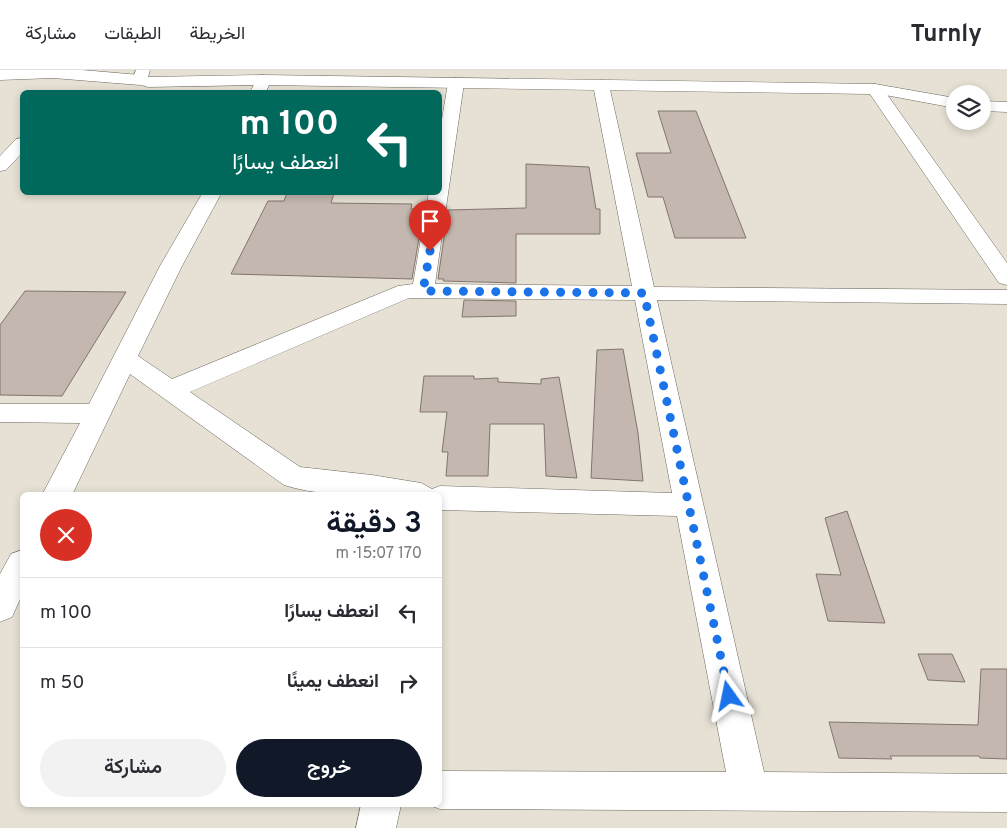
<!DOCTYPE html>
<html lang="ar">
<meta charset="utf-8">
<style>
body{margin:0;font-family:Overpass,Vazirmatn,sans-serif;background:#f2f2f3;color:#2b2b33;direction:rtl;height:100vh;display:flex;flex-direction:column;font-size:19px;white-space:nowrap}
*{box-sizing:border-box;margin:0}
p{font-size:16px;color:#7c7c81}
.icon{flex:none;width:28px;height:28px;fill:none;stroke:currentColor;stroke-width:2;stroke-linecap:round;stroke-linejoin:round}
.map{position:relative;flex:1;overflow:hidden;direction:ltr}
.drawer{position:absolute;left:20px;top:422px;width:422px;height:315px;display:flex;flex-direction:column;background:#fff;border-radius:8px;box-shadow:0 2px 8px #0003;direction:rtl}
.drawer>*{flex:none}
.top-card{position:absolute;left:20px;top:20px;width:422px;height:105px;border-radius:8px;box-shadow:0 2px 8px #0003;direction:rtl;background:#00695c;color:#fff;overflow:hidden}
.fabs{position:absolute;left:946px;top:15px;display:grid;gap:10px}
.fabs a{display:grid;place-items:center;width:45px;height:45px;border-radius:50%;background:#fff;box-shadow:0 2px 8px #0003;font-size:25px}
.pin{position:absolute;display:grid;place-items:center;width:42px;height:42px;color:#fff;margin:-51px -21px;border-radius:50% 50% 50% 0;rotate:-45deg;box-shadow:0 0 5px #0007}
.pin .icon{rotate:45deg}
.me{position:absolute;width:55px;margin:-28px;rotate:348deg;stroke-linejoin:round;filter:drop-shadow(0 0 4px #0008)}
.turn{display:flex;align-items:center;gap:18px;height:105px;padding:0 20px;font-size:22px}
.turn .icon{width:65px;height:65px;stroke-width:2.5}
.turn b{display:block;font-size:35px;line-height:42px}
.round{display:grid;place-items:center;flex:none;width:52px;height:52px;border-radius:26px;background:#f2f2f3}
.head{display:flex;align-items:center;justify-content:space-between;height:85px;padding:0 20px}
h1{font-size:30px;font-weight:600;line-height:38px;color:#111827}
.button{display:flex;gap:10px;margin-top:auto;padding:10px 20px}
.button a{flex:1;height:58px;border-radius:30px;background:#111827;color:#fff;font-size:20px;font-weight:600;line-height:58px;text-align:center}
.button a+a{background:#f2f2f3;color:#2b2b33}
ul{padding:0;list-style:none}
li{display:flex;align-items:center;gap:15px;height:70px;padding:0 20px;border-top:1px solid #e1e1e2}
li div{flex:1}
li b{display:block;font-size:19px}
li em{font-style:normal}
header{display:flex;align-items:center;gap:30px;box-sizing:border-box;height:70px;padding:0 25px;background:#fff;border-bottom:1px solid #e1e1e2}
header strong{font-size:24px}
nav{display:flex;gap:28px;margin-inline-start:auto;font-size:18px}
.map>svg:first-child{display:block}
.building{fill:#c3b7af;stroke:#81756e}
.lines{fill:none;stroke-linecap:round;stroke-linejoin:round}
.street-casing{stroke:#6d685d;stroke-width:1}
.secondary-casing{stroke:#6d685d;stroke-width:1}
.street{fill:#fff;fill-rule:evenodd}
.secondary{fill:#fff;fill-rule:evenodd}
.route{stroke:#1a73e8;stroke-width:9;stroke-dasharray:0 16.2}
</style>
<header>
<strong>Turnly</strong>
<nav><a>الخريطة</a><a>الطبقات</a><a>مشاركة</a></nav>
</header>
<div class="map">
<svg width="1007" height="758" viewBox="0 0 1007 758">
<rect width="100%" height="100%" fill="#e6e1d4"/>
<path class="building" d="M658,41H696L746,168H675L663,127H648L636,83H671Z
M526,94L589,97L596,139H600V164H516V213L443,211L444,209H438L448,140L526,138Z
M287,123H334L331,133L412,134L411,139H424L412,209L231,204L268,131H284Z
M25,221L126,222L62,326L0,325V255Z
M464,230L516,231V246L462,247Z
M623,279L638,363L643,411L591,408L597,280Z
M424,306H474V309L498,308V312L541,314V309L559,307L577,408L546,406L544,354H490L488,406H446L448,382H442L447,342H420Z
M847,441L885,553L828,551L816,504L841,505L825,448Z
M918,584H952L965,612L928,610Z
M981,599H1007V689L980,688L979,686H890L892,689L839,688L829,652L978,655Z"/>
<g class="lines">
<g class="street-casing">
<path id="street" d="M0,0H82L140,5L148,10L140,15L53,8L0,10Z
M263,5L271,10L266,22H250L258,7Z
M456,8L464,13L435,214L632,216L593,15L601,10L609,15L654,217L1007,220V234L657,230L764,702L1007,704V742L440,739L429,735H440V701L726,702L677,446L440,440V425C391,425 331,430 284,415L130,304L72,425H42L80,353L0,352V334H89L160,196L203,122H222L182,196L138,286L172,309L398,216L413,214L429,122H440V61L448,13ZM409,228L635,230L672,423L440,416L432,419L421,413L372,405L300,397L190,322Z
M875,14L955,28V38L869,22L867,19L869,16Z
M982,31L1007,32V42L982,41Z
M22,68V83L6,100L0,101V86L16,69Z
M22,480V525L12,547L0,552V504L11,484Z
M361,735H401L396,758H356Z"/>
</g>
<g class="secondary-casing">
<path id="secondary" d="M136,0H150L148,7L263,5L875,14L881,16L1007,193V215L999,213L870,24L263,15L148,17L135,13L132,10Z"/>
</g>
<use href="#street" class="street"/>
<use href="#secondary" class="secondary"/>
</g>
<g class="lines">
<path class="route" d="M430,181L423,221L644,223L729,626"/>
</g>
</svg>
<div class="fabs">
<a><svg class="icon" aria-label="layers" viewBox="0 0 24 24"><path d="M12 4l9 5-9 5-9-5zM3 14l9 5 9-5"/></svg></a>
</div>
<div class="pin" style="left:430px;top:181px;background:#d93025"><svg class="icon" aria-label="arrive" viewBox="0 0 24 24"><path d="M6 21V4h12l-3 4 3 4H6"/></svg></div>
<svg class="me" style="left:729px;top:626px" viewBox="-20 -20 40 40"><path d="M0-17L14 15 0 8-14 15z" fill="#1a73e8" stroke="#fff" stroke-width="4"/></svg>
<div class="top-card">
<div class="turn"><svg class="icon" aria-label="left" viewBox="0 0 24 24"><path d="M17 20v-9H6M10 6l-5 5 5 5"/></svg><div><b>100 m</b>انعطف يسارًا</div></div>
</div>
<section class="drawer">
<div class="head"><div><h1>3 دقيقة</h1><p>170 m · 15:07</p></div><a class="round" style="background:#d93025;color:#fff"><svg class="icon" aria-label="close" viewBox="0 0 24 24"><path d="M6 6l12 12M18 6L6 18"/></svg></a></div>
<ul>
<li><svg class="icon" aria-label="left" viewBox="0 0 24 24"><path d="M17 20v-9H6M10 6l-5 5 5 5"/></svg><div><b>انعطف يسارًا</b></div><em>100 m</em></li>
<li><svg class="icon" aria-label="right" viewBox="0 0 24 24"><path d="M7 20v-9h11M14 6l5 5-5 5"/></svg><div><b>انعطف يمينًا</b></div><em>50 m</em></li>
</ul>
<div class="button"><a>خروج</a><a>مشاركة</a></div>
</section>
</div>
